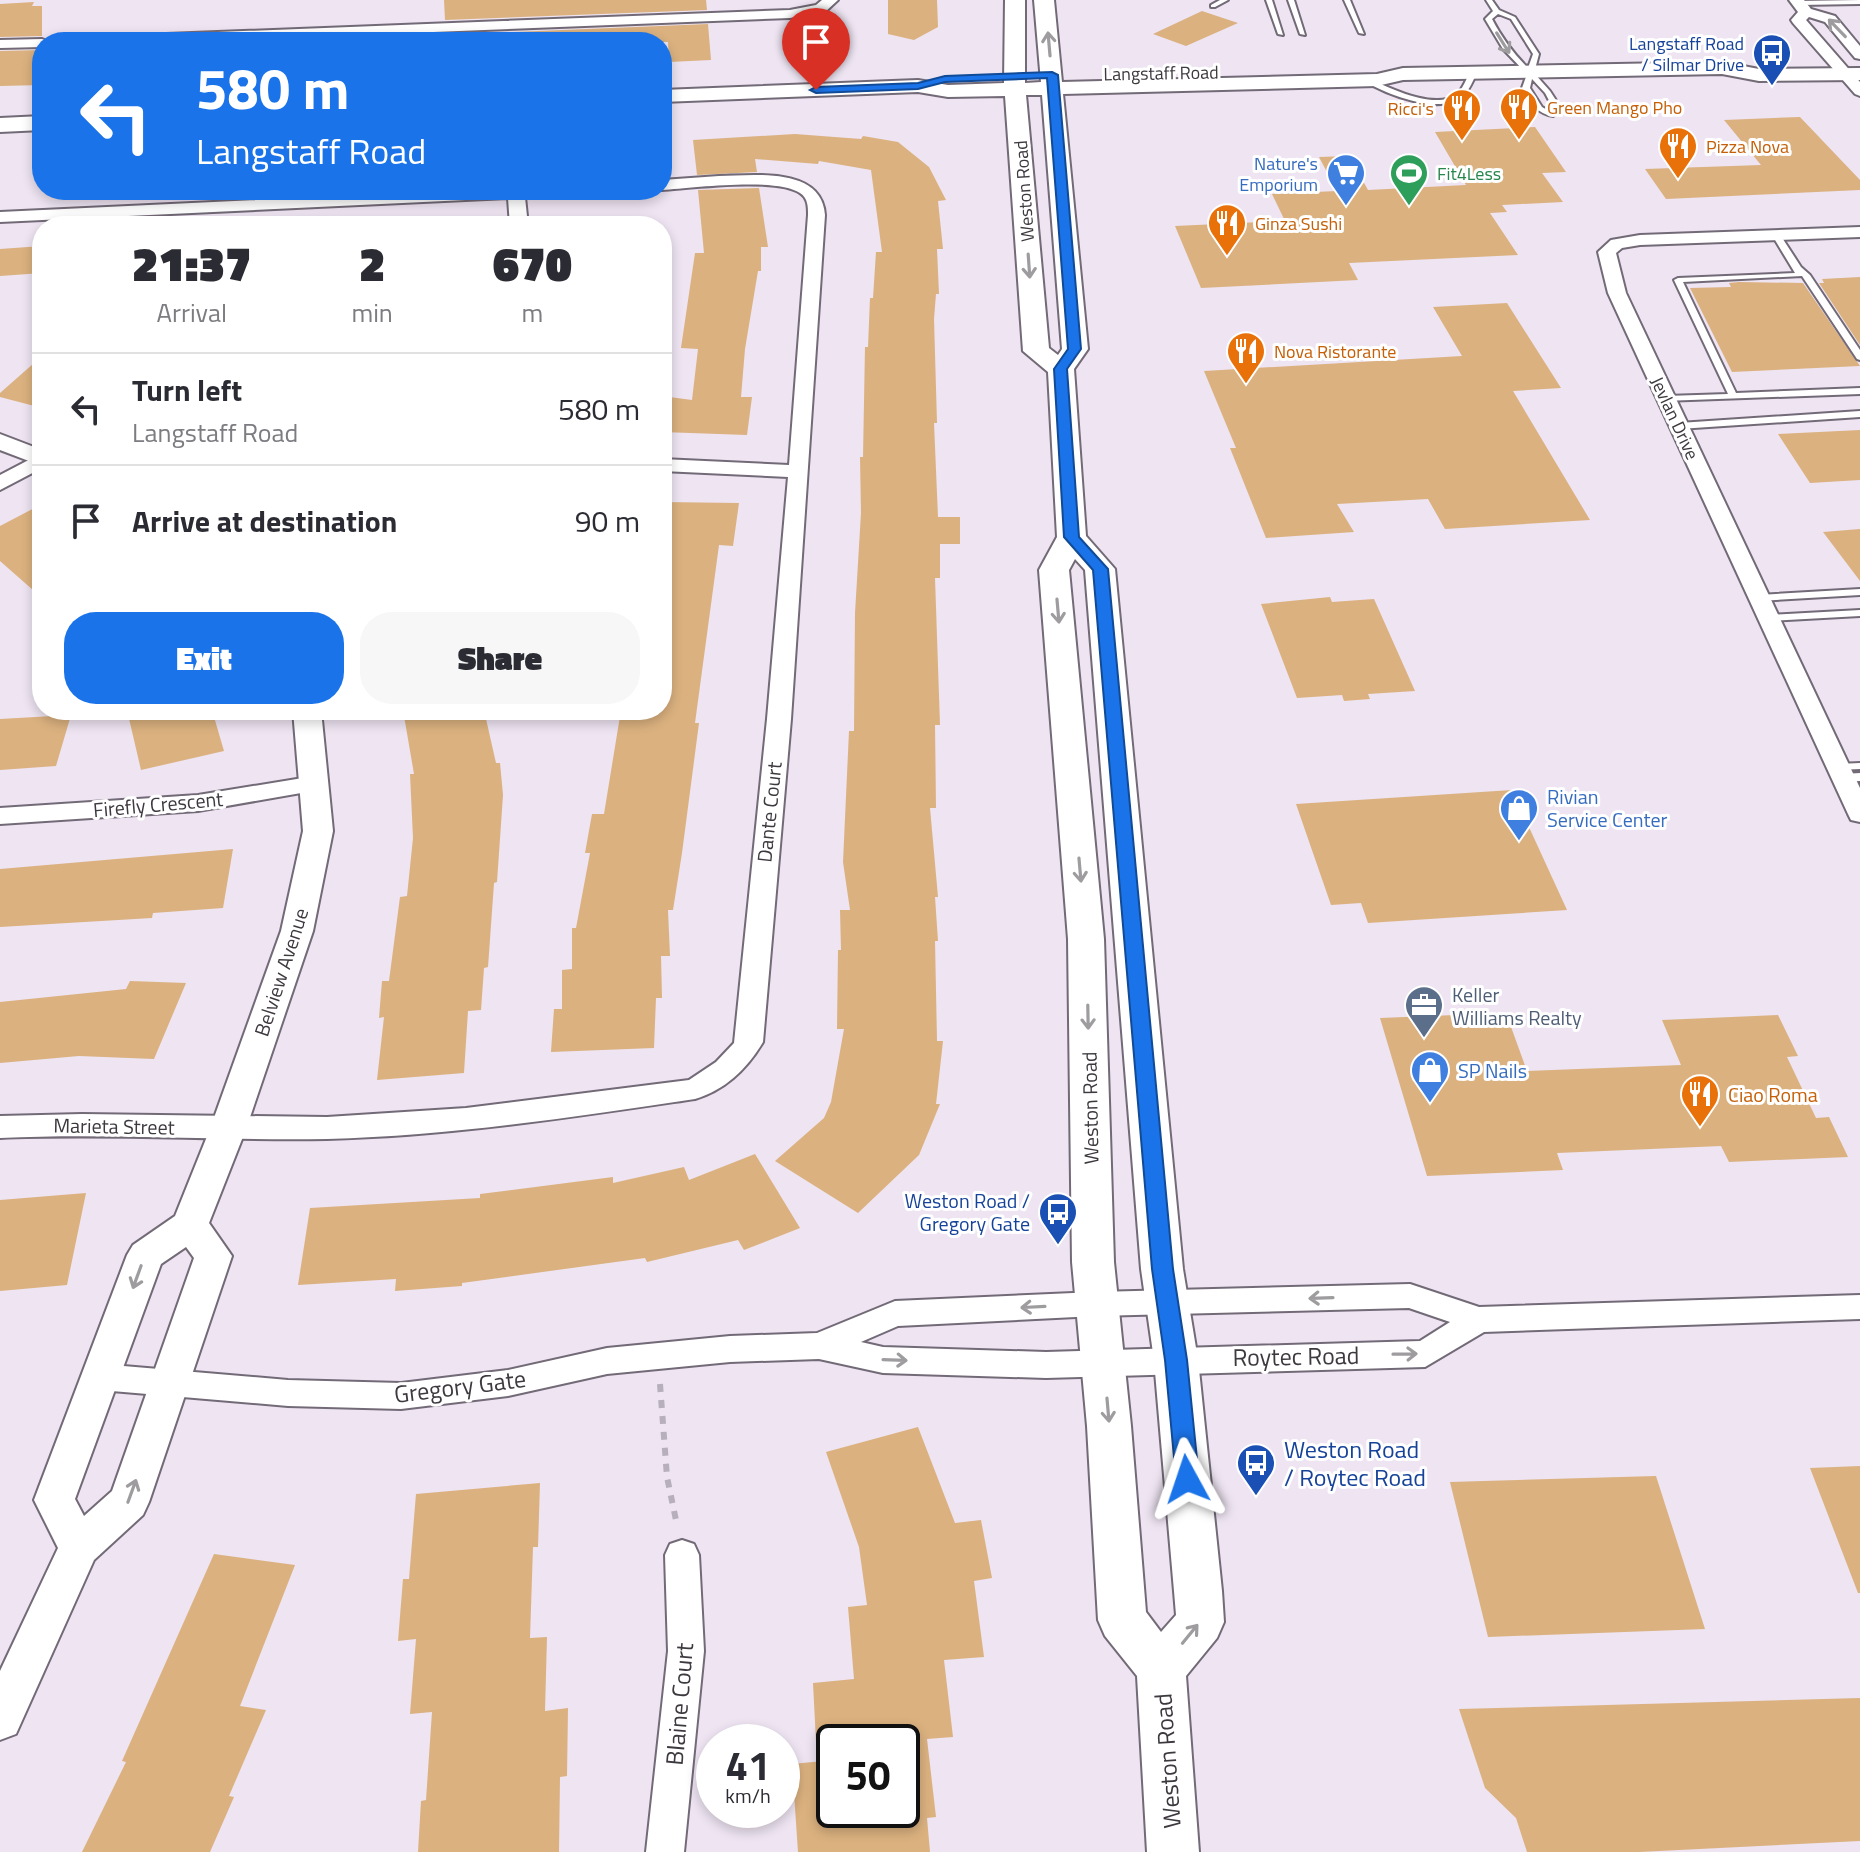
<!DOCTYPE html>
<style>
body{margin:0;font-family:"Titillium Web",sans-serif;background:#f7f7f7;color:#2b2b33;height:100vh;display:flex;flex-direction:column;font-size:30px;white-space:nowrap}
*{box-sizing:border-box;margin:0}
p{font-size:26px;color:#7c7c81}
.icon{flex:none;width:44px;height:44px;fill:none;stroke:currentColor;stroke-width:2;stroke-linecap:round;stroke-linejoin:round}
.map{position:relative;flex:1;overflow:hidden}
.panel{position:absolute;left:32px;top:216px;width:640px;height:504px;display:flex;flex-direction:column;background:#fff;border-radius:32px;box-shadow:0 4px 12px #0003}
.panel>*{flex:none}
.hud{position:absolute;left:32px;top:32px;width:640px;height:168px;border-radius:32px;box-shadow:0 4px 12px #0003;background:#1a73e8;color:#fff;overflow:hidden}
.speed{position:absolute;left:696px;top:1724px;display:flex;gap:16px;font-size:40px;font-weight:700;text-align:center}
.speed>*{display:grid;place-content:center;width:104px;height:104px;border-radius:50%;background:#fff;box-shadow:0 4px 12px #0003;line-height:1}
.speed small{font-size:20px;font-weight:400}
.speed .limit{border:4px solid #111;border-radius:12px;background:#fff;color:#111}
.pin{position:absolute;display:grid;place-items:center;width:68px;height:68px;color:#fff;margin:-82px -34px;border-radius:50% 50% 50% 0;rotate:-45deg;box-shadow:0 0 8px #0007}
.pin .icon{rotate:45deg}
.me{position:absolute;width:88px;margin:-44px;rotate:355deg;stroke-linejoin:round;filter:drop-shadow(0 0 6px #0008)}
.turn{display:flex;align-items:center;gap:28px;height:168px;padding:0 32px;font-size:36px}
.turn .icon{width:104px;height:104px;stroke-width:2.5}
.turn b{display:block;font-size:56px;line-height:68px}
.eta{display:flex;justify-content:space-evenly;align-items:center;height:136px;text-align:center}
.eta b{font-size:48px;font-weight:800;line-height:56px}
.cta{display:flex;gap:16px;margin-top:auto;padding:16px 32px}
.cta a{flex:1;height:92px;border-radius:32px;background:#1a73e8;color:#fff;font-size:32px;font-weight:800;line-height:92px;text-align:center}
.cta a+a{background:#f7f7f7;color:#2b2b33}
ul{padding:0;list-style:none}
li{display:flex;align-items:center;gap:24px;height:112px;padding:0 32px;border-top:2px solid #e1e1e2}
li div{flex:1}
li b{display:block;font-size:30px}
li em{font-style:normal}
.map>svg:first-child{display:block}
.building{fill:#dbb17f}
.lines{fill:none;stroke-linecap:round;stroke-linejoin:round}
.service-casing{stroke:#736a77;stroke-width:4}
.minor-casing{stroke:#736a77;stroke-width:4}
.tertiary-casing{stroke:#736a77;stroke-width:4}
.secondary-casing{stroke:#736a77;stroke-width:4}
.path{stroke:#b7afbb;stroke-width:6;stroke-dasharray:8 8;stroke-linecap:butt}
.service{fill:#fff;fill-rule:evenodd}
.minor{fill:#fff;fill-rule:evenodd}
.tertiary{fill:#fff;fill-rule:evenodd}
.secondary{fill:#fff;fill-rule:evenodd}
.oneway{stroke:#9e9c9f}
.route{fill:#1a73e8;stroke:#114b97;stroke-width:2}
.labels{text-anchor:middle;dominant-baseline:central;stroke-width:6;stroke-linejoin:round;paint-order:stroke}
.far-transit-label{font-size:18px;fill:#164399;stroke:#fff;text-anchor:end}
.far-street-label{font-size:18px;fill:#3d393f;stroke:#fff}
.far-food-label{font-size:18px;fill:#c56008;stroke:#fff;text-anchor:start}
.far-shop-label{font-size:18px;fill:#366cbe;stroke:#fff;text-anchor:end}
.far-leisure-label{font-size:18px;fill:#27864d;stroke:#fff;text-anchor:start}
.shop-label{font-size:20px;fill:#366cbe;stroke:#fff;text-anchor:start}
.street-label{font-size:20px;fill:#3d393f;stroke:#fff}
.service-label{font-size:20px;fill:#4e5e75;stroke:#fff;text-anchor:start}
.food-label{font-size:20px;fill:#c56008;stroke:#fff;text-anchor:start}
.transit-label{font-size:20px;fill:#164399;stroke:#fff;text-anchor:end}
.near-street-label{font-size:24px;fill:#3d393f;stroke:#fff}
.near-transit-label{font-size:24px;fill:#164399;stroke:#fff;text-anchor:start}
</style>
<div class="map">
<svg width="1860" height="1852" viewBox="0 0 1860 1852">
<rect width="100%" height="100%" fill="#eee4f2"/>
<path class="building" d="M444,0H706L707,10L445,20Z
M888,0H937L938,27L914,40L888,34Z
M34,2L32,6H42V36L0,37V4Z
M1202,11L1238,23L1186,46L1153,34Z
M708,24L711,60L669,62L668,42H445V35Z
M42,50V85L0,86V51Z
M1800,117L1860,180V190L1666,199L1645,169L1761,165L1724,120Z
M1535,127L1566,172L1542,173L1563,202L1502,205L1507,212L1490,213L1518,255L1349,263L1358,280L1201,288L1175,226L1285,221L1272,194L1337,191L1319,157L1349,156L1368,190L1466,185L1435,132Z
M795,134L861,139L863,136L898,142L929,167L946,200L938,201L943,249H937L939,294H936L934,319L937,423H934L938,517H960V544H940V578H935L940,725H935L936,808H930L938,897H935L938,941H935L937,1041H943L936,1104H940L919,1155L858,1213L775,1161L824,1118L831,1102L844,1029H837L838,950H841L840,910H850L843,862L849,731H854L855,613L861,513L860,457H863L865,347H868L870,298H873L876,252H882L871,170L819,161L818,164L755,159L757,172L697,175L693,140Z
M759,188L768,247H761V271H758L745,349L741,397H752L747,435L662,432V396L692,400L698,349L681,348L695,253H704L698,190Z
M42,246V273L0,276V249Z
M1860,277V345L1819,283H1824L1822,279Z
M1739,282L1803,283L1860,366L1732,372L1690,288L1731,287L1729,283Z
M1507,303L1561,388L1513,391L1590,520L1445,529L1428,499L1337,504L1354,532L1266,538L1230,448H1236L1204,371L1462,356L1433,307Z
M42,356V408L0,397V393Z
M1860,430V480L1810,483L1778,434Z
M662,502L739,503L733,546L719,545L695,723H699L682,853L673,910H668L670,956H661L662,998H656L654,1048L551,1052L554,1009H562V970L572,969V928H576L590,853H585L592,814H604L621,710H662Z
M42,504V598L0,561V526Z
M1860,529V581L1823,532Z
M1330,597L1332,602L1374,599L1415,691L1368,694L1370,699L1344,701L1342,695L1297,698L1261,604Z
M127,710H212L224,751L141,770Z
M403,710H484L496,763H500L503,795L497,882L494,883L488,967L484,968L481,1010L468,1011L464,1073L377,1080L384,1017L379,1018L382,981H389L400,897L407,896L413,838L410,774H414Z
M71,715L56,766L0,770V719Z
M1512,790L1567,910L1368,923L1361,903L1331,905L1296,804Z
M233,849L223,908L153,913L152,918L0,927V869Z
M130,981L186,983L154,1059L79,1056L0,1063V1002L126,989Z
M1506,1013L1527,1071L1681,1065L1662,1020L1778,1015L1798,1056L1787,1057L1816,1118L1829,1117L1848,1157L1729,1162L1721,1146L1557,1153L1563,1170L1427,1176L1380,1018Z
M755,1154L800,1228L744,1250L738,1240L647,1262L645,1258L462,1283V1286L395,1291L396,1279L298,1285L310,1208L480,1198V1194L613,1177V1183L684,1167L689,1180Z
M86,1193L67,1285L0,1291V1200Z
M918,1427L955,1523L981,1520L992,1578L974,1581L984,1657L944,1660L953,1737L927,1739L936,1817L927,1818L930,1852H798L792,1764L834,1760V1810H902V1742H816L813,1683L854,1679L848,1607L867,1605L859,1547L826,1452Z
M1860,1466V1593H1858L1810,1468Z
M1656,1476L1705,1629L1488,1637L1450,1482Z
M540,1483L538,1547H533L530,1638L547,1637L545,1711L568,1708L567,1776L560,1777L559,1852H418L421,1801L426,1800L432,1712L410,1714L416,1639L398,1641L403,1579H409L416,1494Z
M214,1554L295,1565L240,1706L266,1710L229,1796L234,1797L210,1852H82L126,1762L122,1761Z
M1860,1698V1841L1639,1852H1527L1516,1818L1485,1788L1459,1709Z"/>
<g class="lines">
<g class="service-casing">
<path id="service" d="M1220,0H1228L1215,7H1211V5Z
M1266,0H1272L1283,35L1278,34Z
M1288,0H1294L1305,35L1300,34Z
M1344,0H1350L1364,34L1359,33Z
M1486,0H1492L1499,10L1515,17L1539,54L1534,73L1550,91L1561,108L1553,116C1536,114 1531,101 1522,88L1527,74L1503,49L1485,19L1493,11ZM1498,14L1511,19L1533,54L1528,68C1513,53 1502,38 1492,19ZM1532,79L1545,93L1553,108L1549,111L1542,107L1530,88Z
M1860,0V4L1799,5L1796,3L1799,1Z
M1471,72L1477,73C1473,80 1470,89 1464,95C1442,117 1385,94 1363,80L1369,79C1390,88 1436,111 1457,94C1463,89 1466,78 1471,72Z
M1773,233H1779L1801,267L1810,275L1860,350V360L1857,359L1802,276L1683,282L1736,393L1860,388V394L1663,401V397L1666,396L1728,394L1674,280L1678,278L1795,273L1772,235Z
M1860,411V417L1679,429L1674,426L1679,423Z
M1860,589V595L1759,601L1754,598L1759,595Z
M1860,610V616L1768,621L1763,618L1768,615Z
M1860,763V769L1838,770L1832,767L1838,764Z
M1860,773V781L1843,782L1837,778L1843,774Z"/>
</g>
<g class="minor-casing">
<path id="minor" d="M822,0H838L825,12L790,18L178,42H56L63,38L790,10L816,5Z
M1789,0H1804L1811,9L1835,16L1860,46V59L1855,58L1825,22L1809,17L1806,20L1860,82V96L1855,94L1793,23L1791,20L1798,12Z
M42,39L49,42H42V47L0,48V40Z
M719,176C755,175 822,167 825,215L791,719L763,1042C747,1069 725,1090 695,1099C573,1117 451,1136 327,1139C218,1141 109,1133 0,1138V1116L82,1114L327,1117L466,1108L689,1080L716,1062L734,1043L767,719L788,477L662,471V459L789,465L808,215C808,207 808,198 800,193C776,177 692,188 662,190V180Z
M465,190H580L572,195L525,197L528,226H510L508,198L0,222V212Z
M1860,227V237L1640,245L1622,248L1616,253L1626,293L1860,788V822L1851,820L1848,814L1608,293L1598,252L1611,240L1640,235Z
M42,453V468L0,490V475Z
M315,776L324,779L327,784L324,789L198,811L0,824V808L198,795Z
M1410,1284L1479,1307L1860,1295V1319L1484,1332L1425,1367L1046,1378L883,1373L819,1359L730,1362L607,1374L508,1396L401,1409L288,1406L100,1390L89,1386L84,1377L89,1368L100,1364L288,1380L401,1383L508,1370L607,1348L730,1336L817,1333L895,1301L1096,1292ZM1409,1308L1450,1322L1420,1341L1046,1352L883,1347L861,1342L898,1326L1096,1316Z
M682,1540L694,1544L699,1555L704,1651L684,1852H646L668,1651L665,1555L670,1544Z"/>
</g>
<g class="tertiary-casing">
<path id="tertiary" d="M0,434L42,450V466L0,450Z
M293,710H321L333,831L313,931L246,1129L209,1223L232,1256L149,1502L143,1515L94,1560L16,1734L0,1740V1671L58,1548L34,1500L127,1255L133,1245L175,1216L210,1129L281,931L303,831ZM186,1247L194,1258L112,1491L84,1516L75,1499L161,1264Z"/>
</g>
<g class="secondary-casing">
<path id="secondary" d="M1005,0H1025V83L1041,82L1034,0H1054L1062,82L1377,74L1403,68L1722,62L1759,69L1860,68V80L1759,81L1722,74L1403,80L1377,86L1063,94L1088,349L1074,369L1086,536L1115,569L1183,1269L1198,1360L1222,1591L1224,1622L1217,1638L1186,1676L1199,1852H1147L1137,1676L1105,1636L1098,1620L1087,1426L1072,1262L1068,939L1039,570L1057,537L1048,372L1023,351L1005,96L948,97L918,92L662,102V90L918,80L948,85L1004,83ZM1026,95H1042L1062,349L1058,355L1049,348ZM1075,559L1085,570L1141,1269L1154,1360L1174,1591L1176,1615L1161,1632L1146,1612L1131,1426L1114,1262L1104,939L1069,570Z
M42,116V130L0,132V118Z"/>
</g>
<path class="path" d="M660,1384L667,1477L677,1525"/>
<use href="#service" class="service"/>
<use href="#minor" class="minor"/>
<use href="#tertiary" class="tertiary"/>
<use href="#secondary" class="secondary"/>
</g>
<defs><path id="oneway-shaft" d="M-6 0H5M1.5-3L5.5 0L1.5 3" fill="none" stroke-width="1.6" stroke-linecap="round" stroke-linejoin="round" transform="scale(2)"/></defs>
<g class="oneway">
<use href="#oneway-shaft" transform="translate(1837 28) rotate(-134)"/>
<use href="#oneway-shaft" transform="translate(1503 43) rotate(58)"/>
<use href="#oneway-shaft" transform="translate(1049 44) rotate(-95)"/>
<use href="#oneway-shaft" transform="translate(1029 266) rotate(86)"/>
<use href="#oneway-shaft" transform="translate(1058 611) rotate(85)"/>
<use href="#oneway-shaft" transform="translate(1080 870) rotate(85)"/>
<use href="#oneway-shaft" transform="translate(1088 1017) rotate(89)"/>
<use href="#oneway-shaft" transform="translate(137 1277) rotate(110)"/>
<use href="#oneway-shaft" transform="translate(1321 1298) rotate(178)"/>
<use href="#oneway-shaft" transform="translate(1033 1307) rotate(177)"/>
<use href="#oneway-shaft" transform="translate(1405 1354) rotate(-1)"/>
<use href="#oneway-shaft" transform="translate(895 1360) rotate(2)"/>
<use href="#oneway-shaft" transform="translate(1108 1410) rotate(85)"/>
<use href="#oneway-shaft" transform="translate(132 1491) rotate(-70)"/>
<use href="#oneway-shaft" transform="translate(1190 1634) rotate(-51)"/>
</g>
<path class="route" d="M1052,72L1058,75L1081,349L1067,369L1079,537L1108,569L1173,1269L1187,1360L1199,1479L1196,1486L1187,1489L1179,1486L1176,1479L1165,1360L1152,1269L1093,570L1064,537L1054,369L1068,349L1047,78L945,82L918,89L816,93L810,90L816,87L918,83L945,76Z"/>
<defs>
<g id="bus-pin" transform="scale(2)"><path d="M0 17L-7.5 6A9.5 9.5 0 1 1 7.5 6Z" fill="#1a4fb4" stroke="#fff"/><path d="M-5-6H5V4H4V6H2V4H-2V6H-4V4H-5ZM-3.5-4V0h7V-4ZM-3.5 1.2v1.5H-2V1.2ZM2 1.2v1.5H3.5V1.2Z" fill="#fff"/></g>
<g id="restaurant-pin" transform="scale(2)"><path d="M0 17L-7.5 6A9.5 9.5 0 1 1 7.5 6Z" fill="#e8710a" stroke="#fff"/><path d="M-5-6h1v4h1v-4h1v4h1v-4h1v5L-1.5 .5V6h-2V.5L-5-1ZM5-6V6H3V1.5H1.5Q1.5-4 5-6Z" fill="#fff"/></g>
<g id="supermarket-pin" transform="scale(2)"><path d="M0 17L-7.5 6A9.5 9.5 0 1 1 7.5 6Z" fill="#3f7fe0" stroke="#fff"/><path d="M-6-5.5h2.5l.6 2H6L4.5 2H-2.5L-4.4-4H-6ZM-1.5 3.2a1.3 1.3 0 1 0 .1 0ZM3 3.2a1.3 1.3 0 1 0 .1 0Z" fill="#fff"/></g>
<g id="stadium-pin" transform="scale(2)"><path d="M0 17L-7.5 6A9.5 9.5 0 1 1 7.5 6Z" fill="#2e9e5b" stroke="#fff"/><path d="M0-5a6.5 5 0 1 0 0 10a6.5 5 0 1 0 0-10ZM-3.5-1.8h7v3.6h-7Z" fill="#fff"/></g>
<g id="shop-pin" transform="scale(2)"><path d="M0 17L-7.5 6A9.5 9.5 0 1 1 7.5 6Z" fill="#3f7fe0" stroke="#fff"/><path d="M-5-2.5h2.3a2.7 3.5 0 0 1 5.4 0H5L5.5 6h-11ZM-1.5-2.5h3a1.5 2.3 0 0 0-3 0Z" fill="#fff"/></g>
<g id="office-pin" transform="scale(2)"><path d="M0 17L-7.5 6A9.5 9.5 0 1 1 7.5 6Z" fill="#5c6f8a" stroke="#fff"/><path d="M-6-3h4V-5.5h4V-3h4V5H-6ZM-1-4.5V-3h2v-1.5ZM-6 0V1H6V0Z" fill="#fff"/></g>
</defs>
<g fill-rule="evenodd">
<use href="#bus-pin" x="1772" y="53"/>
<use href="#restaurant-pin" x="1519" y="107"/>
<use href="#restaurant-pin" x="1462" y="108"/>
<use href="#restaurant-pin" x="1678" y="146"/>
<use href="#supermarket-pin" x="1346" y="173"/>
<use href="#stadium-pin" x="1409" y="173"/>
<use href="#restaurant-pin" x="1227" y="223"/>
<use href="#restaurant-pin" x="1246" y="351"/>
<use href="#shop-pin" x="1519" y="808"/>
<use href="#office-pin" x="1424" y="1005"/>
<use href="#shop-pin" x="1430" y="1070"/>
<use href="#restaurant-pin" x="1700" y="1094"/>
<use href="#bus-pin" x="1058" y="1212"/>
<use href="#bus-pin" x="1256" y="1463"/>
</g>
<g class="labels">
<g class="far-transit-label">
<text x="1744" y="43">Langstaff Road<tspan x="1744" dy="21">/ Silmar Drive</tspan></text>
</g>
<g class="far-street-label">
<text transform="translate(1161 73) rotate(-1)">Langstaff Road</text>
<text transform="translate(1024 191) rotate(-94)">Weston Road</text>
<text transform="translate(1675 418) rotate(65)">Jevlan Drive</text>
</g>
<g class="far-food-label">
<text x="1547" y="107">Green Mango Pho</text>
<text x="1434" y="108" text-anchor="end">Ricci's</text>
<text x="1706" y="146">Pizza Nova</text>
<text x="1255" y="223">Ginza Sushi</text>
<text x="1274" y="351">Nova Ristorante</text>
</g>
<g class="far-shop-label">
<text x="1318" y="163">Nature's<tspan x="1318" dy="21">Emporium</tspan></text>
</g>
<g class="far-leisure-label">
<text x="1437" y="173">Fit4Less</text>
</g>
<g class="shop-label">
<text x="1547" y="796">Rivian<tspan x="1547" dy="23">Service Center</tspan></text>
<text x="1458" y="1070">SP Nails</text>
</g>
<g class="street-label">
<text transform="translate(158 804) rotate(-5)">Firefly Crescent</text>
<text transform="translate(769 812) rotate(-84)">Dante Court</text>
<text transform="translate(281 972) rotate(-72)">Belview Avenue</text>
<text transform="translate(1090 1108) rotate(-91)">Weston Road</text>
<text transform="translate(114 1126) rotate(1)">Marieta Street</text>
</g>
<g class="service-label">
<text x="1452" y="994">Keller<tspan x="1452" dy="23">Williams Realty</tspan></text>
</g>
<g class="food-label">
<text x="1728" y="1094">Ciao Roma</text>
</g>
<g class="transit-label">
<text x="1030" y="1200">Weston Road /<tspan x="1030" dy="23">Gregory Gate</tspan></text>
</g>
<g class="near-street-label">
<text transform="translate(1296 1356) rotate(-1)">Roytec Road</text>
<text transform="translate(460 1386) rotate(-7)">Gregory Gate</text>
<text transform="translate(679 1704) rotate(-85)">Blaine Court</text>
<text transform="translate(1167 1761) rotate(-94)">Weston Road</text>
</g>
<g class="near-transit-label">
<text x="1284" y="1449">Weston Road<tspan x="1284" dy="28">/ Roytec Road</tspan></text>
</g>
</g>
</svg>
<div class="speed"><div>41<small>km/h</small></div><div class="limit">50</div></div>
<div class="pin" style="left:816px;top:90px;background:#d93025"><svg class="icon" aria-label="arrive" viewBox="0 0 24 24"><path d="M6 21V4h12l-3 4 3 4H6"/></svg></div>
<svg class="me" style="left:1187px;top:1479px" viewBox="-20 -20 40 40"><path d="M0-17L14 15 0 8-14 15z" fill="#1a73e8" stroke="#fff" stroke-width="4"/></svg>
<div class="hud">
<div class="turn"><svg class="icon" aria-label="left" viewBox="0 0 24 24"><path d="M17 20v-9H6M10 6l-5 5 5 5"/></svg><div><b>580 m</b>Langstaff Road</div></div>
</div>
<section class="panel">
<div class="eta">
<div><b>21:37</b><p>Arrival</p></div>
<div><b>2</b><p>min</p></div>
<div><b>670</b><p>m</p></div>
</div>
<ul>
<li><svg class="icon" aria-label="left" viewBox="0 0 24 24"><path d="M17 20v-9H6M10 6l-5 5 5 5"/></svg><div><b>Turn left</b><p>Langstaff Road</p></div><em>580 m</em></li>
<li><svg class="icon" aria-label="arrive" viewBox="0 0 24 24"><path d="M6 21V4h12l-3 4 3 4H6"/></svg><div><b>Arrive at destination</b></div><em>90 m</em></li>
</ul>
<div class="cta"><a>Exit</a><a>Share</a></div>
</section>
</div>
